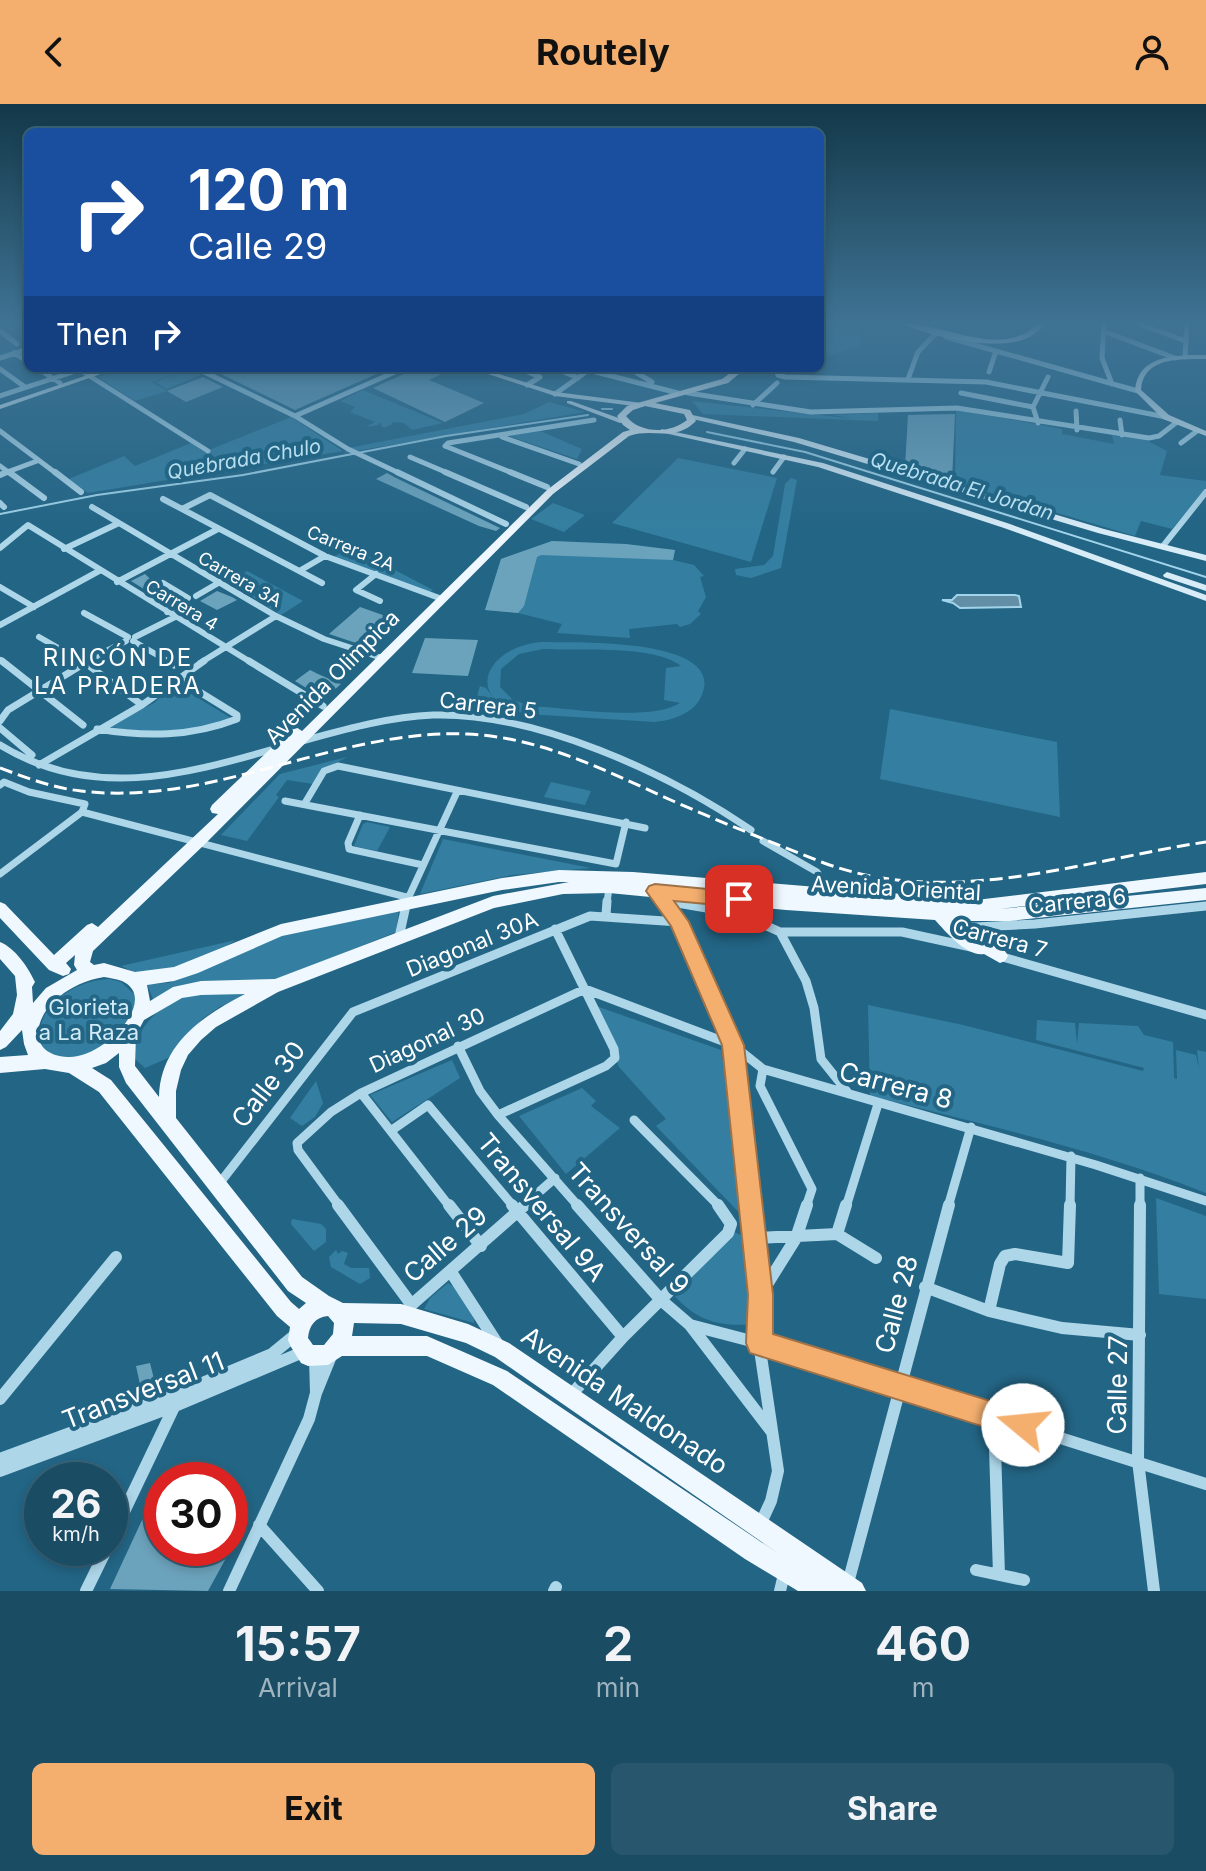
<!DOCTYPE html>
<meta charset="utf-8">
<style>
body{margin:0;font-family:Inter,sans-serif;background:#27566d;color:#f1f3f6;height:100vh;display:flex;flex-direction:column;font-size:30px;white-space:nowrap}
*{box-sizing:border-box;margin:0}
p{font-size:26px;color:#9fb4bf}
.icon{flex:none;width:44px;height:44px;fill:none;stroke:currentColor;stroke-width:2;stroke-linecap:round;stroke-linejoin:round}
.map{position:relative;height:1487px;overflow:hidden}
.panel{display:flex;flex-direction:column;background:#1a4c64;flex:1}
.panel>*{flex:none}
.banner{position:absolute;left:24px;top:24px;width:800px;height:244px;border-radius:12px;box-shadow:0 4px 12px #0003,0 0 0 2px #386378;background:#1a4fa0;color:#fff;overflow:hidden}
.speed{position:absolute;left:24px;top:1358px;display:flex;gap:16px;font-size:40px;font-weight:700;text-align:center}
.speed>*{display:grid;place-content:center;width:104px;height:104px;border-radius:50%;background:#1a4c64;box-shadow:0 4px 12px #0003,0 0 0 2px #386378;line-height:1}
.speed small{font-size:20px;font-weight:400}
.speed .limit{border:12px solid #d22;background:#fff;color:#111}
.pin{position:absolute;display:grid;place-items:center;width:68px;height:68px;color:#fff;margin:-34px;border-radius:16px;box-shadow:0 4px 12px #0006}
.me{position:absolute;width:88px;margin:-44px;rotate:287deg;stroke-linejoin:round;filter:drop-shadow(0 0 6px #0008)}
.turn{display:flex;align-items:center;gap:28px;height:168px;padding:0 32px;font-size:36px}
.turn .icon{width:104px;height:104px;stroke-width:2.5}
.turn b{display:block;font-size:56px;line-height:68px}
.then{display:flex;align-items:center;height:76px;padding:0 32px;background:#0003;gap:16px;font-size:30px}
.eta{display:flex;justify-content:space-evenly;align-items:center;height:136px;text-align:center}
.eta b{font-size:48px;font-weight:700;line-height:56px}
.button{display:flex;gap:16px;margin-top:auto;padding:16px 32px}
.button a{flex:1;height:92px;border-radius:12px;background:#f4af6f;color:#111;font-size:32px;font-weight:700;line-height:92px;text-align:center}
.button a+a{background:#27566d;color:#f1f3f6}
header{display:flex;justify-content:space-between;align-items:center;height:104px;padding:0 32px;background:#f4af6f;color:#111;font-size:36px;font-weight:700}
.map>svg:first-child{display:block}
.green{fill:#347fa1;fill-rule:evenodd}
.water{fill:#628fa5;stroke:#a1d4ea;stroke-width:2}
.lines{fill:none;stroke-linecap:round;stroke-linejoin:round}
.stream{stroke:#a1d4ea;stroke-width:2}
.building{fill:#6ca3bc}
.street-far4{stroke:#add6e9;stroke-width:5}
.street-far3{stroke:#add6e9;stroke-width:6}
.street-far2{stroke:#add6e9;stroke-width:7}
.street-far1{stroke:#add6e9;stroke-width:9}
.street{stroke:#add6e9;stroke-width:12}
.secondary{fill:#d7ecf7;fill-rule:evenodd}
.primary{fill:#eff8fe;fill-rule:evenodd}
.rail{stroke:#fff;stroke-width:3;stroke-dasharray:13 6;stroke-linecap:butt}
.route{fill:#f4af6f;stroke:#9f7248;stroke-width:2}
.labels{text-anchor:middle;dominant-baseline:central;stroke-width:8;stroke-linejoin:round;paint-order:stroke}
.far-street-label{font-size:18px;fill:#fff;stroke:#236585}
.far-water-label{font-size:20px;font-style:italic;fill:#b8dff0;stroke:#236585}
.street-label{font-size:22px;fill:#fff;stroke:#236585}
.park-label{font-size:22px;fill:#d1ebf7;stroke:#236585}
.neighbourhood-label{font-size:24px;letter-spacing:2px;fill:#fff;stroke:#236585}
.near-street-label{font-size:26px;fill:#fff;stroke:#236585}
</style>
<header><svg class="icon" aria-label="back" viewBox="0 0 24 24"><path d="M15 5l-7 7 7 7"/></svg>Routely<svg class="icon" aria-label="person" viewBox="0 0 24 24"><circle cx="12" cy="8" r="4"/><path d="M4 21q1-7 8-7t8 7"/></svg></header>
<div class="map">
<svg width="1206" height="1487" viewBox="0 0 1206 1487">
<rect width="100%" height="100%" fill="#236585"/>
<path class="green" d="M821,220H858L861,241L828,252Z
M126,264H184L201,271L166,285L156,278L175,270L151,278L167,287L135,297L98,273Z
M363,286L443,319L412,326L404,319L391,318L393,320L383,324L380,318L378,321L366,323L375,318L350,308L355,303L340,297Z
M692,297L855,315L833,311L878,309V317L703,310Z
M549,298L585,308L344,349L348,344L524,310Z
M956,305L1062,325V330L1114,340L1112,331L1142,334L1167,347L1160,371L1206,377V384L1172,425L1141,417L1135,432L966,382L955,378Z
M291,313L343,347L88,389L69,375L124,352L135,362L191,339L204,348Z
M531,323L582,345L577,355L506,331Z
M678,354L777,374L751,458L612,419Z
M791,374L797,376L781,464L751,474L736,471L735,465L764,461L773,452L785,380Z
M553,399L585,411L564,428L531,415Z
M552,437L675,446L673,456L694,461L704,472L700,473L706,493L698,507L701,510L690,520L680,523L677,520L629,525L630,534L557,529L562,520L518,509L485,506L501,455Z
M351,443L433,486L430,488L332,454Z
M247,467L303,497L281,511L230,479Z
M542,538C570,539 730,532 701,593C693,610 672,616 655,618L527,610C460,595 487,542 542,538ZM543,545C579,547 654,540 681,562L666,564L664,596L680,599C650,618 568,604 531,602L513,596L500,583L501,565L519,550Z
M175,580L231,614C195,630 146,631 108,622L154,599Z
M480,582L486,584L500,602L499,610L462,608L466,591L477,592Z
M890,605L1057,638L1060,713L880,675Z
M347,653L323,666L313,680L287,676L276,691L279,693L247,737L221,731L280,670Z
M551,678L591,687L585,701L544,693Z
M367,718L390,723L377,747L354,742L363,720Z
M443,735L591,764L512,771L420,790Z
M399,805L396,828L271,878L158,895H153L147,880L169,879L283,830Z
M236,836L194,863L138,870L121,862Z
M110,875L121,878L135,891V912L99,951L60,956L43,945C28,904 75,876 110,875Z
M258,887L221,902L202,915L168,954L145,964L134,954C133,942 139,929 147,919C176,883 216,889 258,887Z
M868,901L963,921L1143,967L1144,964L1036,936L1037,916L1075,919L1077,940L1079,919L1138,922L1144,931L1173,938L1174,974L1177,975L1176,946L1196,951L1199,965L1197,946L1206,948V1089C1097,1046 983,1020 870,992Z
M596,902L721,946L751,1121L656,1022L666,1015L619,963Z
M452,956L460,974L392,1018L370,991Z
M316,977L323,999L315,1013L302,1022L290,1014Z
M582,984L596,997L591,1002L620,1024L566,1070L519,1012Z
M1156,1094L1206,1112V1195L1159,1190Z
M292,1115L321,1120L326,1125V1138L314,1147L291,1120Z
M734,1128L750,1135L755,1220C721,1223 698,1218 675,1192Z
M336,1146L338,1150L342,1147L348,1149L344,1160L351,1164H369L370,1174L360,1180L331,1163L329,1153Z
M448,1179L454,1183L474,1215V1219L424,1205L430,1194Z"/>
<path class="water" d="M957,491H1015L1019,492L1021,503L960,504L953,499L942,496H952Z"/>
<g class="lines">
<path class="stream" d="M602,305H612
M707,328L805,348L1206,473
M0,410L97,391L243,371L446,332L588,311"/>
</g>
<path class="building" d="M209,264H390L295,306Z
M409,264H437L446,268L429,276L484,299L445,318L373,284L406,269Z
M203,273L223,283L186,298L167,287Z
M955,310L952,377L905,363L908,311Z
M387,369L394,373L500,424L496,427L479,422L376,375Z
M552,437L626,440L675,446L673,456L541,451L537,453L524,502L518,509L485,506L501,455Z
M145,470L160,484L177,494L168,500L131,477Z
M217,487L232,493L237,496L217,506L200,497Z
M360,503L397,516L368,543L329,530Z
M425,534L478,536L468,572L412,569Z
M310,566L318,570L341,580L324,595L295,577Z
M150,1259L155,1279L141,1285L136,1262Z
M162,1373V1444H230V1408L248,1414L208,1487L110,1485Z"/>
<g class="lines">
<path class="street-far4" d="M1104,220L1102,254L1112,280
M1139,220L1186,237
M0,227L17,240
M1103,227L1175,254
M946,233L1138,287
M14,249L28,258
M1185,253L1187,220
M0,254L28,245
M37,264L60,279
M77,264L208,347
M196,264L295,312L348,345L401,370
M518,264L540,273L527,281
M555,264L578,274
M629,264L652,278
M775,264L778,271L785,273L986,278L1166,313
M0,265L25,283
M588,266L678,289
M989,268L996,247
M908,275L918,248L938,227
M688,289L811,308L957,304L1149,334L1159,332L1177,318
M961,289L1033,303
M555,290L590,265
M0,292L79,266
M753,301L777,279
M1076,307L1077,326
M295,312L404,264
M1120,316L1122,331
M1038,319L1033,303L1048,273
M0,327L57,370
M502,333L579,360
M1181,339L1197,327
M445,342L448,339L594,316
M445,342L515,370
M410,353L450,370
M734,359L745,345
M0,362L11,370
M773,368L784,353
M2,370L37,357"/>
<path class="street-far3" d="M9,368L44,394
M55,368L81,388
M397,368L506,420
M445,368L526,403
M510,368L547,383
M0,371L7,368
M163,395L322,479
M0,399L4,403
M92,403L276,512L324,535L382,554
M182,405L210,391L325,452L442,495
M1163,442L1206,388
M0,444L28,421L252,559
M64,445L119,419
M301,466L325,452
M376,470L356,486L380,497
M117,478L218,425
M163,479L188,494L167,508
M0,483L34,503
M196,492L220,478
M84,509L128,533
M0,521L99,467
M39,533L81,557
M135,533L175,513
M133,537L171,559
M91,555L126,537
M0,556L4,559
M200,559L276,512"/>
<path class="street-far2" d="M2,557L83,621
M168,557L174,561
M249,557L323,602
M88,561L142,601
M0,617L8,606L80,562
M0,624L32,651
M97,625C145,633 191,633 237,615V611L177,574
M302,637C346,625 388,613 433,611C535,608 668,669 751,726
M0,641C90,696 181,672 277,644
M39,661L142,601L204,557
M0,681L4,678L29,688L85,700L82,708
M285,697L616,760L626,718
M305,699L324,667L338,662L645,724
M360,711L348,739L349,745L423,761
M763,737L817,768L832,789
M0,770L82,708L410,794
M656,788L664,799
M666,797L678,799
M406,799L457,688
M607,799L609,783"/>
<path class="street-far1" d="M663,797L679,818L733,941L750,1103
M666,797L741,810L780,828L806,877L814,904L821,955L849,990
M606,811L607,797
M957,824L1035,820L1206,802
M780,828H902L971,843
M399,833L407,797
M999,852L1206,911
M458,942L480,987L498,1011L579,1103
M763,965L760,982L812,1085L806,1103
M361,989L450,1103
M498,1011L606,962L615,954L614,945L555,825
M634,1016L720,1103
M392,1026L428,1001L514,1103
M219,1080L353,908L590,812L679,818
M340,1103L298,1046L297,1039L331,1008L361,989L585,885L733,941L763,965L1096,1061L1206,1097
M522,1103L555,1074
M846,1103L878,1000
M948,1103L971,1023
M1070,1103L1071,1052
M1140,1103V1074"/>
<path class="street" d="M338,1101L411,1200
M449,1101L481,1142
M512,1101L623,1233
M577,1101L661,1196L690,1221L772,1328
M750,1101L760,1191L759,1239L778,1367L771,1397L760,1421
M1140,1101L1138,1357L1154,1487
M837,1130L846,1101
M755,1134L837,1130L876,1154
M451,1168L497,1239
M925,1183L989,1207L1062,1224L1140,1231
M761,1190L796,1134L807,1101
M409,1203L525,1101
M989,1207L1000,1160L1005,1152L1015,1150L1068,1159L1070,1101
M690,1221L759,1239L1206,1380
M315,1254L316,1289L331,1252
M570,1292L623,1233L728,1129L731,1120L718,1101
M0,1295L116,1153
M994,1312L999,1471
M0,1355L176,1290L272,1250L294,1232
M0,1367L175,1302L303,1248
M259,1421L318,1487
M110,1437L175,1301
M976,1466L1024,1476
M848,1479L949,1101
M86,1487L107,1444
M229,1487L309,1315L316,1289
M554,1487L556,1483
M780,1487L784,1470"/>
<path class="secondary" d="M1206,251V255C1180,255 1143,253 1141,286L1169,311L1206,327V332L1163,315L1135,287C1137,250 1178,251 1206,251Z
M108,264H118L0,305V301Z
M470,264H480L556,288L642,299L646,301L642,303L555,292Z
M567,297H571L627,317L620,319L567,299Z
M688,310L799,334L1104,425L1206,451V457L1098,429L794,338L688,314Z
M661,325L823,359L1010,420L1206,491V497L1004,424L818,363L664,329H661Z
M1167,468L1206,481V487L1164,473L1163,471Z"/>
<path class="primary" d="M904,220C948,220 1000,255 1038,220H1046C1038,228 1030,234 1019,237C989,245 931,233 904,220Z
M737,264H746L728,279L655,299L690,306L696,317C674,339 653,323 629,332L553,390L204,741L93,847L90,858L94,861L104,859L135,868L174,863L281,820L502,774L559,766L633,768L976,796L1206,768V780L1000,805L1206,784V796L1010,817H955C970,830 988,836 1005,847L1008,852L1005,857L1000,859L984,850C967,853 946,828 935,816L786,806L609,789L563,790L494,804L278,888L216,923L201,936L188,951L181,966L176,987V1014L302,1173L329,1192L343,1199L401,1200L468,1220L509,1239L862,1479L866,1487H798L745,1455L493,1281L427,1252H342L328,1261L308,1262L301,1259L291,1243L288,1236L290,1223L277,1212L99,988L69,969L45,965L0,969V953L28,951L24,940L22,926L6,943L0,946V927L13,910L17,891L15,872L0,855V838C15,844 28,863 35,878L32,883L33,899L46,884L77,866L74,861L75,851L66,859L71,865L69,870L63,872L49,866L0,814V798L5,800L54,851L87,821L92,819L98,823L218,710L212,709L210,705L212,701L292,624L296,623L302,627L547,386L623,328L630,326L623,321L617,312L627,302L722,275ZM645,302L684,310L687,316C670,330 640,330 626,312L633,306ZM559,778H569L493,792L275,875L201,877L173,883L150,897L147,881L174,877L198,869L282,832L502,786ZM104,873C110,874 117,875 122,877C161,895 103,955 68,953C27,951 33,913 59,893C72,882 87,876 104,873ZM245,890C202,912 160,941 159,993L135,962L136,931L144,916L182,894L201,891ZM119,949V963L126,979L288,1187L306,1199L299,1205L291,1198L111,976L92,964L106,959ZM328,1212L334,1219L333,1230L324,1241H313L308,1234C309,1222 315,1213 328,1212ZM354,1219L401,1220L466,1239L495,1253L779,1450L507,1267L427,1232H352Z"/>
<path class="rail" d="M0,664C27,674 53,684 81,687C214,703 334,625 467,630C541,633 606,667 673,697C723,719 773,739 824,759C950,805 1079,757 1206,738"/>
</g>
<linearGradient id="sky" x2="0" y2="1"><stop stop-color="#133849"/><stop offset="0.51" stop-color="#3f7394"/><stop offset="1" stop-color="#3f7394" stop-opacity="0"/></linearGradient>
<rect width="1206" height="428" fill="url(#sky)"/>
<path class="route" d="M655,780L739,788L746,790L749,795L746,801L739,803L674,797L689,818L744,941L773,1191V1230L1023,1307L1033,1311L1037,1321L1033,1331L1023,1335L750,1249L746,1239L748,1191L722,941L671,822L646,787L649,782Z"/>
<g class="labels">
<g class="far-street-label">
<text transform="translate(351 444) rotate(22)">Carrera 2A</text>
<text transform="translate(240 475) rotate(30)">Carrera 3A</text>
<text transform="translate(182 501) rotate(31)">Carrera 4</text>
</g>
<g class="far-water-label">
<text transform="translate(244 355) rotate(-10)">Quebrada Chulo</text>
<text transform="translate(962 382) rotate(17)">Quebrada El Jordan</text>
</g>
<g class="street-label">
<text transform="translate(332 573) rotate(-45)">Avenida Olimpica</text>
<text transform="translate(488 601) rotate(7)">Carrera 5</text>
<text transform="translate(896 784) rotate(3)">Avenida Oriental</text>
<text transform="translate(1077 797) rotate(-6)">Carrera 6</text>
<text transform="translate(1000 834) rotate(15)">Carrera 7</text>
<text transform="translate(472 840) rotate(-22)">Diagonal 30A</text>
<text transform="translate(427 936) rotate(-25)">Diagonal 30</text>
</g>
<g class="park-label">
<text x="89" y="903">Glorieta<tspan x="89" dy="25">a La Raza</tspan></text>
</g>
<g class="neighbourhood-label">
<text x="118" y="553">RINCÓN DE<tspan x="118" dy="28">LA PRADERA</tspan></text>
</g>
<g class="near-street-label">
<text transform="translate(268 980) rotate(-52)">Calle 30</text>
<text transform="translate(896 981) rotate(15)">Carrera 8</text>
<text transform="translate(542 1103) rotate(50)">Transversal 9A</text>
<text transform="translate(629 1124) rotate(48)">Transversal 9</text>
<text transform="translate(445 1140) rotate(-41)">Calle 29</text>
<text transform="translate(896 1200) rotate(-75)">Calle 28</text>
<text transform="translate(1117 1281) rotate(-89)">Calle 27</text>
<text transform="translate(143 1286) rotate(-21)">Transversal 11</text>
<text transform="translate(625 1296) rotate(34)">Avenida Maldonado</text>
</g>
</g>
</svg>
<div class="speed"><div>26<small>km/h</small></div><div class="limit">30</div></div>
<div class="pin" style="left:739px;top:795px;background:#d93025"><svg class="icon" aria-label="arrive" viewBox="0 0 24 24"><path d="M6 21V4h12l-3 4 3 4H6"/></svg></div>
<svg class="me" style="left:1023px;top:1321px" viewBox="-20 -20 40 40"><circle r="19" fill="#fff"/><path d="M0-13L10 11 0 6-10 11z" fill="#f4af6f"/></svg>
<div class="banner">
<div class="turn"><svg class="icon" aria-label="right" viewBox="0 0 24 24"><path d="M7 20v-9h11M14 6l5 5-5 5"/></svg><div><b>120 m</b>Calle 29</div></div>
<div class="then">Then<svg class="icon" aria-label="right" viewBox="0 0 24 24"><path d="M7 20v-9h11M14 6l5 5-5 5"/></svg></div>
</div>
</div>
<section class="panel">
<div class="eta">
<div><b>15:57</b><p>Arrival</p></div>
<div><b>2</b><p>min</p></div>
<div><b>460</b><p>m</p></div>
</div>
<div class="button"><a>Exit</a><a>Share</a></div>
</section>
